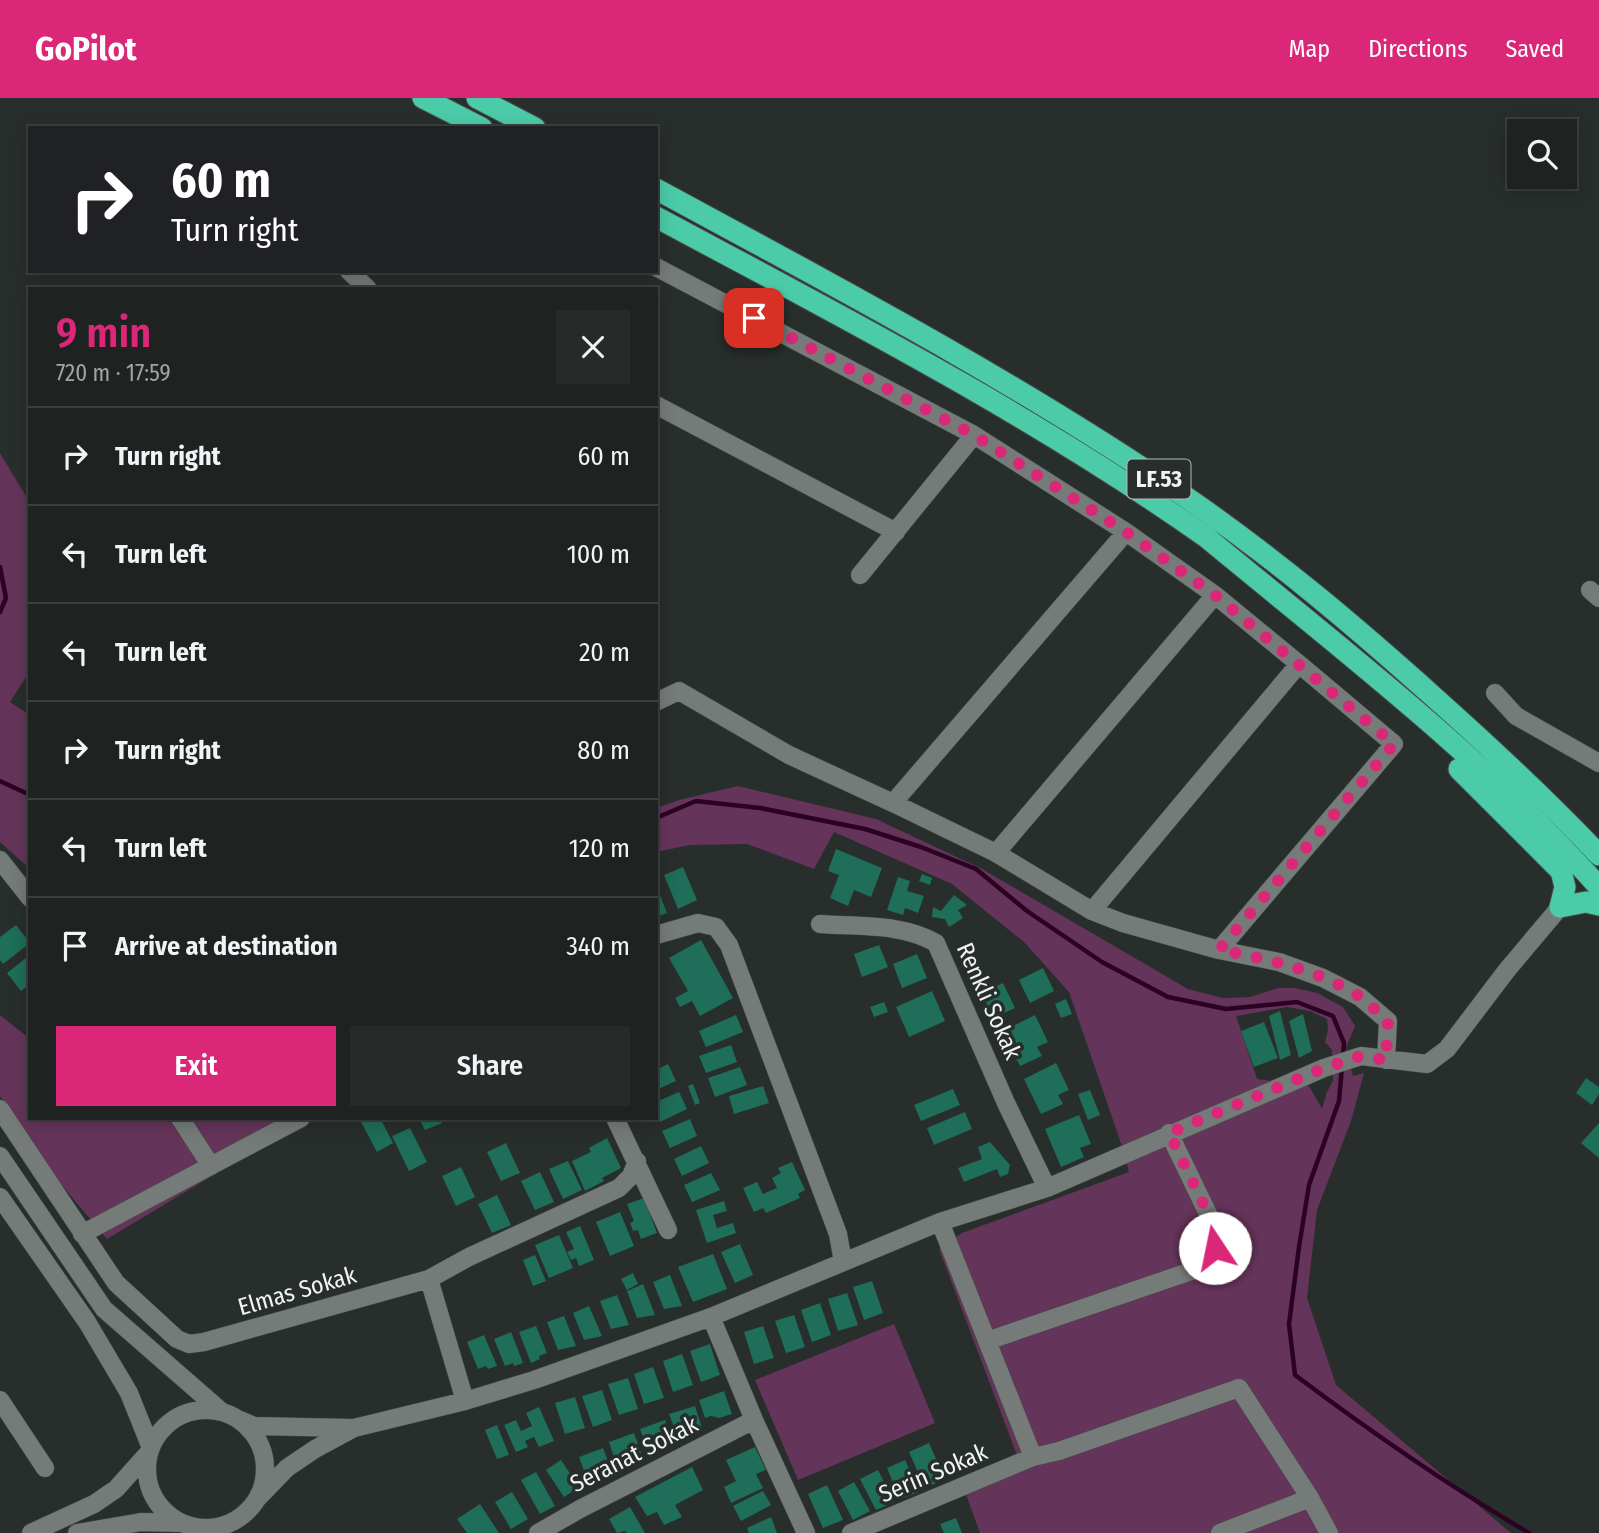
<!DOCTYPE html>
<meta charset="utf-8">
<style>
body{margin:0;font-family:"Fira Sans Condensed",sans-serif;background:#262a29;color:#f1f3f6;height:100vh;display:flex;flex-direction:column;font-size:26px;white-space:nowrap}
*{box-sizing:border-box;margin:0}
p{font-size:23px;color:#a1a4a5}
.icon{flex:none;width:38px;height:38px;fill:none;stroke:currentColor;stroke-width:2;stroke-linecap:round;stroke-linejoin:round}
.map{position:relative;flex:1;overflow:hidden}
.sheet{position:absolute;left:28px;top:189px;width:630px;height:833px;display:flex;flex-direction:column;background:#1e2220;border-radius:0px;box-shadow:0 4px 18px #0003,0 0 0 2px #3c3f3e}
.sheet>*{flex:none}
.guide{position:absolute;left:28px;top:28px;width:630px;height:147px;border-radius:0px;box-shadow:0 4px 18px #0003,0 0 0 2px #3c3f3e;background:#202124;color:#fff;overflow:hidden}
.tools{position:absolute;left:1507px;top:21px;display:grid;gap:14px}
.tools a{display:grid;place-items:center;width:70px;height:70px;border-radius:0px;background:#1e2220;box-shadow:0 4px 18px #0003,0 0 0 2px #3c3f3e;font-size:35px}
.pin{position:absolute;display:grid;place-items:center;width:60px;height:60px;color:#fff;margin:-30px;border-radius:14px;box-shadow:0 4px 10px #0006}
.me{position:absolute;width:77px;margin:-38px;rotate:349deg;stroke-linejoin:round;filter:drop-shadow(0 0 5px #0008)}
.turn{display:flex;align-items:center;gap:24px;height:147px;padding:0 28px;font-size:32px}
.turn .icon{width:91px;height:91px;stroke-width:2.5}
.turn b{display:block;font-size:49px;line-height:60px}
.round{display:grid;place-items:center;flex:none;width:74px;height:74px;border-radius:0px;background:#262a29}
.headline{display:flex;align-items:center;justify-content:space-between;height:119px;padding:0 28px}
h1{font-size:42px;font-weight:600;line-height:52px;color:#db2777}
.primary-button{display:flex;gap:14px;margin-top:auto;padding:14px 28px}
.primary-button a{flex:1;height:80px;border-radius:0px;background:#db2777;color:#fff;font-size:28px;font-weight:600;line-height:80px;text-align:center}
.primary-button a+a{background:#262a29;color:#f1f3f6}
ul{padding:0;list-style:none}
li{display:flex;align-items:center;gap:21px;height:98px;padding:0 28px;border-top:2px solid #3c3f3e}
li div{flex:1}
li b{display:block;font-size:26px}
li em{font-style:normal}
header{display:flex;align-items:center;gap:42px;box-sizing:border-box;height:98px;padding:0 35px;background:#db2777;color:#fff}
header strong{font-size:33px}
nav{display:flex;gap:38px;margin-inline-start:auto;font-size:24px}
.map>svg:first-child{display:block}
.green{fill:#65345a;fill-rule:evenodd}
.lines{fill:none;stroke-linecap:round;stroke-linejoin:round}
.stream{stroke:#2b0224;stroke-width:4.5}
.building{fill:#1e6e59}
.minor-casing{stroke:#464c4a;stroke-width:19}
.highway-casing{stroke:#464c4a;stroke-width:23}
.minor{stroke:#747b78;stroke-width:18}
.highway{stroke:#4ccba8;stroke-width:21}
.route{stroke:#db2777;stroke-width:12;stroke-dasharray:0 21.6}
.labels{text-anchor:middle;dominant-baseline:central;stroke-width:7;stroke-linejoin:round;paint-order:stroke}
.shield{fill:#282e2b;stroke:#b5b9b8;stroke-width:2}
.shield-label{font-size:23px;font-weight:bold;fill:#f1f5f4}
.street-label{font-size:24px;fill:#f1f5f4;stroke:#282e2b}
</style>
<header>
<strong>GoPilot</strong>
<nav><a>Map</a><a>Directions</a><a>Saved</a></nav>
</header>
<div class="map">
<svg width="1599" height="1435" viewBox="0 0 1599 1435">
<rect width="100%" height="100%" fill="#282e2b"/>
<path class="green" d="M0,355L30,405V573L10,604L30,617V771L0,744Z
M738,688L876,721L982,771L1188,891L1223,900L1250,899L1278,890H1295L1317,895L1343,909L1355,928L1346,950L1353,978L1364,975L1351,1023L1317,1112L1307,1200L1336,1287L1511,1435H980L963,1388L1023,1373L939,1151L962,1135L1129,1074L1123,1051L1069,894L1024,844L952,786L834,734L814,771L747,746L690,747L656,754V710L679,702ZM1287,909L1310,913L1327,921L1328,932L1325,944L1332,952L1333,983L1327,994L1322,1011L1309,988L1257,981L1236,918Z
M0,917L30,941V1020H279L287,1033L107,1141L44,1066L0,998Z
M894,1226L935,1325L798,1382L755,1282Z"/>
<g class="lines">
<path class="stream" d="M0,469L6,500L0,514
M0,683L30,697
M656,720L696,703L760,710L865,731L921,749L976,771L1027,813L1102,864L1168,899L1226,911L1297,904L1333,918L1344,945L1343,960
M1342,969L1339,1003L1309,1087L1299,1149L1289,1226L1295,1277C1371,1334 1447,1387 1529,1435"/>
</g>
<path class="building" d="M836,751L882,770L871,799L854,792L848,808L830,800L839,777L828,773Z
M683,769L697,802L678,811L664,777Z
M922,776L932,780L930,787L919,783Z
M898,779L910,783L907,793L924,798L918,815L905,810L903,817L887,812Z
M656,787L667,815L656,819Z
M954,797L967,807L958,812L963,820L949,829L945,821L932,819L933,809L941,813Z
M16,827L30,845L3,866L0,862V839Z
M701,842L733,900L700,918L692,903L680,909L675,900L688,893L669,860Z
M879,847L888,869L862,879L854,856Z
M917,856L927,880L902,890L893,866Z
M30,857V886L21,893L7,875Z
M1043,870L1054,893L1030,905L1019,882Z
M1003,885L1015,910L993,920L982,895Z
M932,893L945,923L909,939L896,909Z
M1066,901L1072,916L1061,920L1055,906Z
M884,904L888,914L874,919L870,909Z
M1280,913L1291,957L1280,962L1269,918Z
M1303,916L1312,953L1299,960L1289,923Z
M736,917L743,934L706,949L699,933Z
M1035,917L1048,944L1037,949L1042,958L1020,968L1003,933Z
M1264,924L1278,960L1254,969L1241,933Z
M731,947L737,964L706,975L699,958Z
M1056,965L1069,992L1058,997L1063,1006L1041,1016L1024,981Z
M668,966L676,983L656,992V972Z
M740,969L747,987L715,999L708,980Z
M1586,980L1599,989V996L1592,1007L1576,995Z
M693,986L700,1005L695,1007L688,988Z
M763,988L769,1005L734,1016L729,998Z
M953,991L960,1007L921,1023L914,1007Z
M1090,992L1100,1017L1088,1022L1078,996Z
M679,994L687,1011L660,1024L656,1017V1004Z
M965,1014L972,1031L934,1047L927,1030Z
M1079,1017L1091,1046L1080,1050L1084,1059L1061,1069L1045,1031Z
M359,1020H380L393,1045L377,1054Z
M419,1020H439L442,1025L425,1032Z
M690,1021L697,1038L670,1050L662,1033Z
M1599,1025V1060L1581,1045Z
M410,1030L427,1064L409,1073L392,1038Z
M607,1040L621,1070L602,1080L604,1083L585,1093L572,1063L591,1054L589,1050Z
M990,1044L1010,1067L1008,1076L1000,1079L997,1071L964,1084L958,1070L982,1061L978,1049Z
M506,1045L520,1075L501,1083L487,1054Z
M701,1048L709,1065L682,1078L674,1061Z
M568,1063L582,1092L563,1101L549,1071Z
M792,1064L805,1092L798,1096L800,1100L766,1115L763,1110L754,1114L743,1090L757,1084L763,1096L777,1090L772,1080L781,1075L778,1070Z
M461,1069L475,1099L456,1108L442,1078Z
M540,1074L554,1104L535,1112L521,1083Z
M711,1075L720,1092L692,1104L684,1087Z
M497,1097L511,1127L492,1135L478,1106Z
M644,1100L657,1135L641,1141L638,1132L633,1133L630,1125L634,1123L627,1106Z
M724,1103L727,1113L713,1117L717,1130L733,1125L736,1135L707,1145L696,1112Z
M620,1114L634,1148L610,1158L596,1124Z
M580,1128L594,1162L579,1168L576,1160L571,1162L567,1154L574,1151L566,1134Z
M559,1137L573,1170L549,1180L535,1147Z
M740,1146L753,1177L735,1185L721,1154Z
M713,1156L727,1191L693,1204L678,1169Z
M535,1157L546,1183L533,1188L523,1162Z
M633,1175L638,1186L627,1192L621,1181Z
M670,1177L682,1208L664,1211L653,1184Z
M872,1183L883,1215L864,1222L853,1189Z
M643,1186L655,1217L637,1220L627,1193Z
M847,1195L858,1227L838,1233L828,1201Z
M617,1197L629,1227L611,1231L600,1203Z
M820,1205L831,1237L812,1244L801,1212Z
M589,1208L602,1238L584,1242L573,1215Z
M794,1217L805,1249L786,1255L775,1223Z
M564,1218L576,1248L558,1252L547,1224Z
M536,1228L547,1255L539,1258L540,1261L531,1265L519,1234Z
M763,1228L774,1260L754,1266L744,1234Z
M511,1234L523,1265L514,1268L513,1265L505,1268L494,1241Z
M484,1237L497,1268L488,1271L486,1268L478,1271L467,1244Z
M710,1246L720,1277L701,1284L690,1253Z
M682,1256L693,1287L673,1294L663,1263Z
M653,1269L664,1300L644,1306L634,1276Z
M628,1280L638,1311L619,1317L608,1286Z
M602,1292L612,1322L593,1329L582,1298Z
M724,1293L732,1316L719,1320L711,1318L705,1320L699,1302Z
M575,1299L585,1330L565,1336L555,1305Z
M695,1308L702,1330L689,1335L682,1332L676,1334L669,1316Z
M539,1309L554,1343L539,1349L534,1339L525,1343L528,1349L516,1354L504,1327L516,1322L521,1333L532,1328L526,1315Z
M665,1322L673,1345L661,1350L653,1347L647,1349L640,1331Z
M497,1327L509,1357L497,1361L485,1332Z
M634,1335L642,1358L629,1363L621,1360L615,1362L609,1344Z
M929,1345L945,1381L925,1390L909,1354Z
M755,1349L766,1372L756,1376L763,1390L731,1405L724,1389L736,1383L726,1362Z
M603,1350L612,1373L600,1378L592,1376L586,1378L579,1359Z
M561,1362L579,1389L564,1399L546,1372Z
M905,1362L919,1394L900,1401L887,1370Z
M692,1369L703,1392L675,1407L682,1419L664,1427L657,1414L647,1418L635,1399Z
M878,1372L894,1404L876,1412L860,1381Z
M536,1374L555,1408L540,1416L521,1382Z
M854,1384L870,1413L853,1422L838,1393Z
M827,1387L843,1422L823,1430L808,1396Z
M763,1393L771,1407L741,1423L733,1408Z
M512,1394L528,1421L511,1431L495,1404Z
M480,1406L499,1435H467L457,1421Z
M630,1409L645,1435H627L625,1433L617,1435L609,1421Z
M771,1419L777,1435H749L747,1430Z
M956,1420L962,1435H944L940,1426Z"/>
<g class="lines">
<g class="minor-casing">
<path id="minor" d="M656,169L974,337L1126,434
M349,173L368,191
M656,307L896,434
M860,477L974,337
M1590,492L1599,500
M1215,497L996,755L1092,813L1123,825L1219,852L1279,864L1323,880L1360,899L1388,923L1386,962
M1495,595L1516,618L1599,665
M656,604L679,593L789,657L893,705
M996,755L893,705L1126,434L1215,497L1299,566L1092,813
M0,762L30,800
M820,826C859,829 902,825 936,845L1006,1005L1047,1090
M656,837L698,825L716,829L729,847L838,1136L843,1164
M1219,852L1394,646L1299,566
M0,1011L116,1185L177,1241L189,1246L204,1244L429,1181L469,1159L619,1090L631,1078L637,1063
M180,1020L211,1068
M615,1020L668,1132
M0,1058L104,1211L222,1314
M0,1099L87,1224L129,1295L151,1350
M940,1124L1033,1359
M82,1136L301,1020
M429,1181L465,1303
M711,1219L754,1322L806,1435
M987,1243L1203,1169L1215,1150L1212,1124L1169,1035
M0,1302L45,1370
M147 1371a59 59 0 1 1 118 0a59 59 0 1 1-118 0Z
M240,1322L254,1328L351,1330
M258,1400L287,1370L315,1351L354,1330L465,1303L534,1282L711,1219L940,1124L1047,1090L1324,970L1361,958L1427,966L1447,951L1507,872L1560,809
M31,1435L94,1406L116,1391L150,1353
M77,1435L141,1424L182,1425
M538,1435L580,1411L754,1322
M851,1435L1033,1359L1059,1353L1239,1290L1310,1400L1329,1435
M1220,1435L1310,1400"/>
</g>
<g class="highway-casing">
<path id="highway" d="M423,0L482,30
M477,0L535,30
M656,91C837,189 1021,286 1190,402C1277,462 1357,530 1435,600C1491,650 1547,702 1599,757
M656,119C843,219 1033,317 1206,439C1340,550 1483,659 1599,789
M1459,671L1561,773L1565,789L1560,809L1586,804L1599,807"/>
</g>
<use href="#minor" class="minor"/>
<use href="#highway" class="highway"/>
</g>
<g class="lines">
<path class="route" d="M754,220L974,337L1126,434L1215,497L1394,646L1219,852C1267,861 1316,871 1359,898C1369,905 1378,915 1388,923L1386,962L1361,958L1324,970L1169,1035L1212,1124L1215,1150"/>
</g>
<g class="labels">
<rect class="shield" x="1127.5" y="361.5" width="63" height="39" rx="5"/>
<g class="shield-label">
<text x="1159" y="381">LF.53</text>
</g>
<g class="street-label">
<text transform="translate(989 903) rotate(66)">Renkli Sokak</text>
<text transform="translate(297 1193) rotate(-16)">Elmas Sokak</text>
<text transform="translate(634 1356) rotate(-27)">Seranat Sokak</text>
<text transform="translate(933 1375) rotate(-23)">Serin Sokak</text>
</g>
</g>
</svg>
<div class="tools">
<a><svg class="icon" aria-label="search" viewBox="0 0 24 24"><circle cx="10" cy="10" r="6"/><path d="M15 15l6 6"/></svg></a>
</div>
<div class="pin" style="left:754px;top:220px;background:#d93025"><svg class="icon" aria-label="arrive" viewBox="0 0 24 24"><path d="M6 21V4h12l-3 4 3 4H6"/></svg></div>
<svg class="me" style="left:1215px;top:1150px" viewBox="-20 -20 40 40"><circle r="19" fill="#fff"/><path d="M0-13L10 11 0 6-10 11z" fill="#db2777"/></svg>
<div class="guide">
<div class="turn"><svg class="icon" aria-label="right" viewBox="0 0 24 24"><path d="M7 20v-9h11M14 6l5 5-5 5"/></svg><div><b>60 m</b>Turn right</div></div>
</div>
<section class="sheet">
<div class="headline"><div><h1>9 min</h1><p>720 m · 17:59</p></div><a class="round"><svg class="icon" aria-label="close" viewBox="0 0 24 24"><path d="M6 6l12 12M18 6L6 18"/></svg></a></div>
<ul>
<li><svg class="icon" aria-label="right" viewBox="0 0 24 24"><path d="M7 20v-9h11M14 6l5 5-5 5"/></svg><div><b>Turn right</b></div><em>60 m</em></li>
<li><svg class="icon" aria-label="left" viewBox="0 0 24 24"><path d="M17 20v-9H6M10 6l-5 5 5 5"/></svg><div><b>Turn left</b></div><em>100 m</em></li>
<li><svg class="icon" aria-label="left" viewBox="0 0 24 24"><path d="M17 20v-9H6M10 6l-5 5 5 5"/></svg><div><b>Turn left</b></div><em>20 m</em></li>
<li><svg class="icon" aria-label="right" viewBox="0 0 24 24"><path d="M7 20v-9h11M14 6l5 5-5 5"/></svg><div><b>Turn right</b></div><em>80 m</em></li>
<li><svg class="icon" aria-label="left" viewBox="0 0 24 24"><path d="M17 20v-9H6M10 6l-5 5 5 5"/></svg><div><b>Turn left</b></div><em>120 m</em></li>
<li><svg class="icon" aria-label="arrive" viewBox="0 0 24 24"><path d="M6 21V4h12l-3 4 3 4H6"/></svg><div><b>Arrive at destination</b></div><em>340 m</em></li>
</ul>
<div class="primary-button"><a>Exit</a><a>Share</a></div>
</section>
</div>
